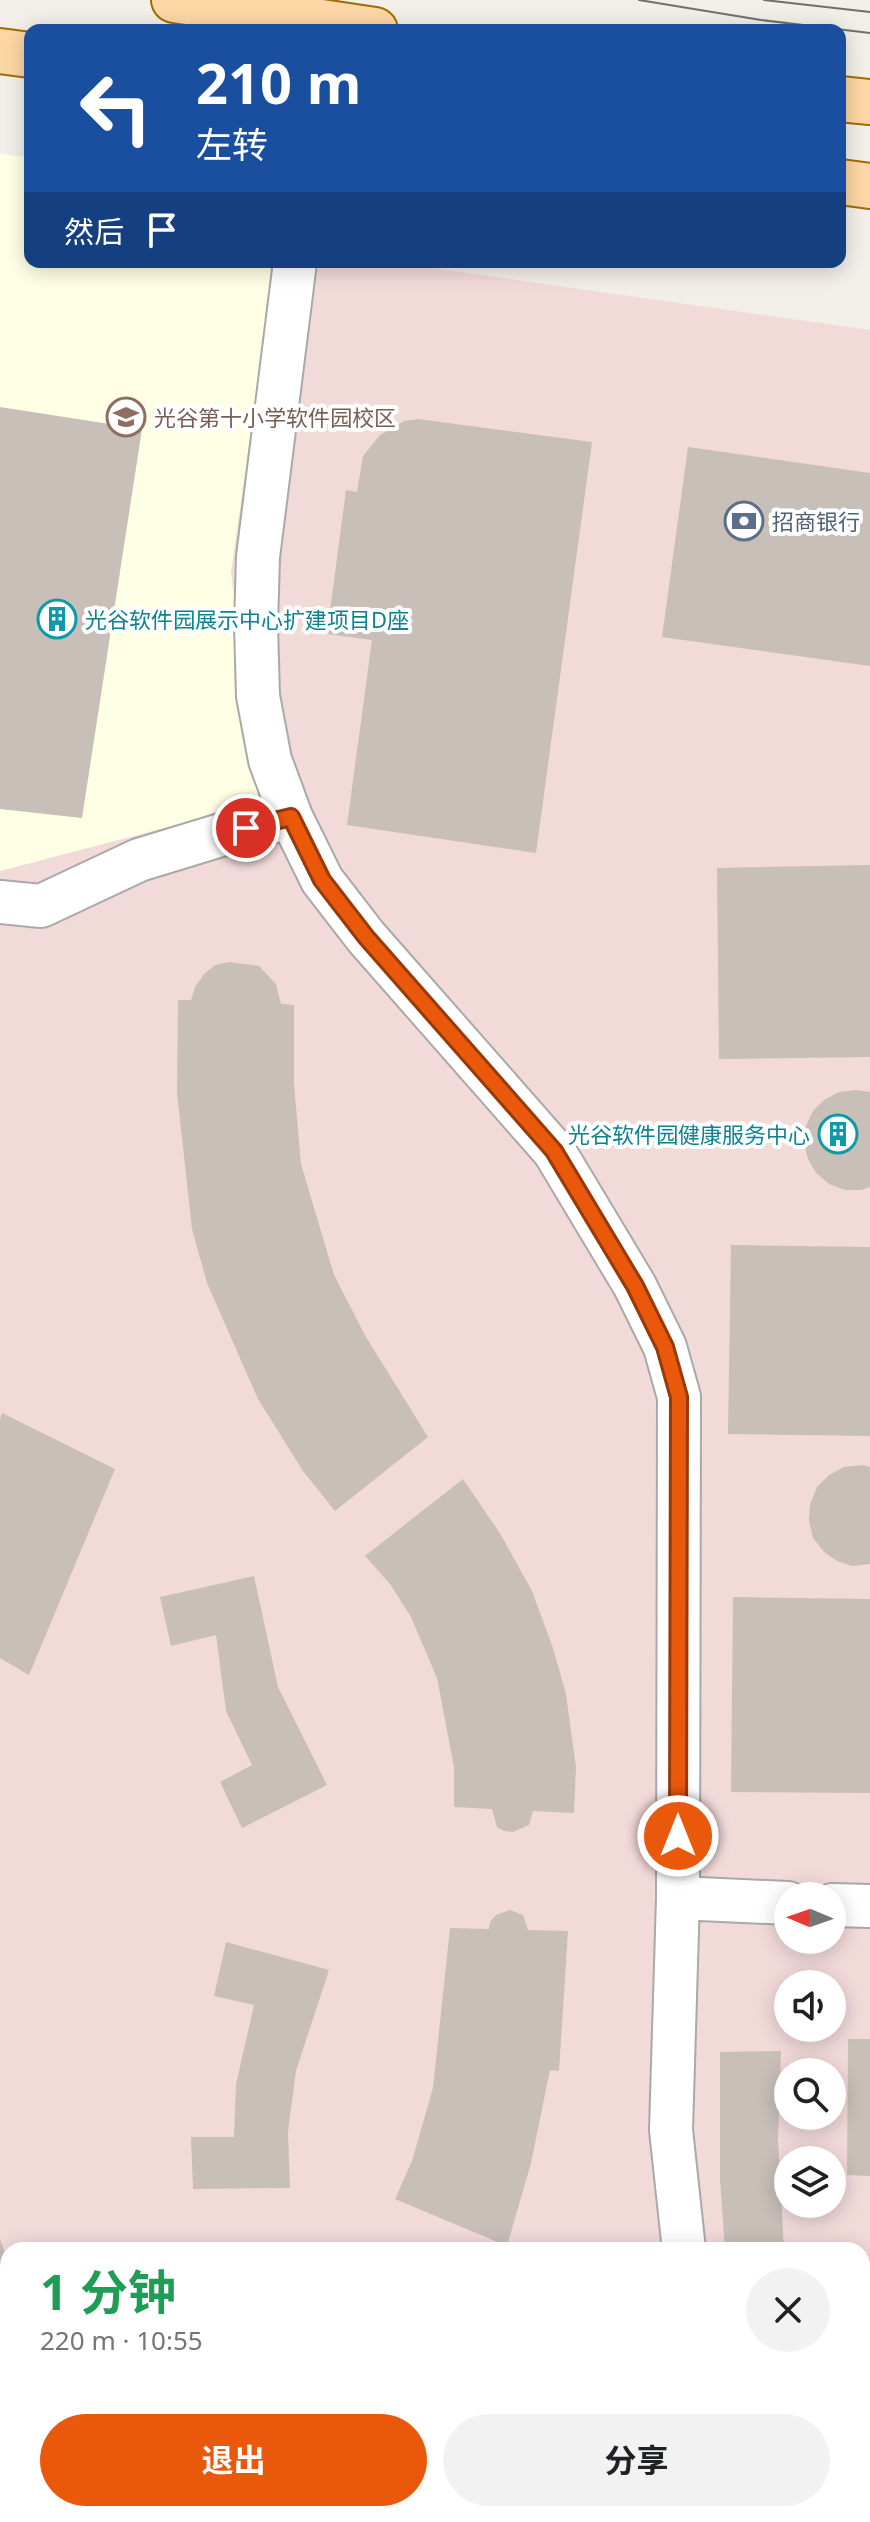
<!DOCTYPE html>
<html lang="zh">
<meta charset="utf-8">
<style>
body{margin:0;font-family:"Noto Sans","Noto Sans SC",sans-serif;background:#f2f2f2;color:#202124;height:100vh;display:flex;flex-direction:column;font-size:30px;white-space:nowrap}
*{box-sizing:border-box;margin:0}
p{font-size:26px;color:#757577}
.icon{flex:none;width:44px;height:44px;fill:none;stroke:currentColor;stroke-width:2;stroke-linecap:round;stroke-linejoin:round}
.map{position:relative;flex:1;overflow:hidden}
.panel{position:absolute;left:0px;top:2242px;width:870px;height:280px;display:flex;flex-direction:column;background:#fff;border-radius:24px 24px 0 0;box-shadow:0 4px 20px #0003}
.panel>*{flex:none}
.hud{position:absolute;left:24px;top:24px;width:822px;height:244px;border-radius:16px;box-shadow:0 4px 20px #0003;background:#1a4fa0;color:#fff;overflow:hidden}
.needle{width:52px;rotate:272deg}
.tools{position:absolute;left:774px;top:1882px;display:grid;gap:16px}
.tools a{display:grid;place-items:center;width:72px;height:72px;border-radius:50%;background:#fff;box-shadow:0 4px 20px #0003;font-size:40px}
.pin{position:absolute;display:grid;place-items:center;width:68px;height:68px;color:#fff;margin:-34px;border:4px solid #fff;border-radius:50%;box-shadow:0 2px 8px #0007}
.me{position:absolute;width:88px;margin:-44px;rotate:0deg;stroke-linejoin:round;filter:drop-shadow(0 0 6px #0008)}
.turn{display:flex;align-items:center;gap:28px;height:168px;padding:0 40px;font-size:36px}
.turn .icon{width:104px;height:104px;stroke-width:2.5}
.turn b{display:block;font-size:56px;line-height:68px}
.then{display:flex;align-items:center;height:76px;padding:0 40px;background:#0003;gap:16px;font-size:30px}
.round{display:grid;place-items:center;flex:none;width:84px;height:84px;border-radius:42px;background:#f2f2f2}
.headline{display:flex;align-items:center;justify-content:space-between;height:136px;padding:0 40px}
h1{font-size:48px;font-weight:700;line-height:60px;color:#1e9e55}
.cta{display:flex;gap:16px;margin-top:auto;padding:16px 40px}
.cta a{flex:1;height:92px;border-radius:48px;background:#ea580c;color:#fff;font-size:32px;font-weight:700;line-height:92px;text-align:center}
.cta a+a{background:#f2f2f2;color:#202124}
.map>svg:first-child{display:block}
.commercial{fill:#f2dad9;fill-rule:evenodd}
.education{fill:#ffffe5}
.parking{fill:#e2e2e2}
.building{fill:#c7bfb8}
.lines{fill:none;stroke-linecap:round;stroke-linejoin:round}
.minor-casing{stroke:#a9a9a9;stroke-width:46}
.primary-casing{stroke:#a06b00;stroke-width:48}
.minor{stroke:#fff;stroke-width:42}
.primary{stroke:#fcd6a4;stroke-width:44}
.tram{stroke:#707070;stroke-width:2}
.route-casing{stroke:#983908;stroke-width:20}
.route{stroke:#ea580c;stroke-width:14}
.labels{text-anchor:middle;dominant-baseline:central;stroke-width:8;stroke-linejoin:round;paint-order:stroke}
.education-label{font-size:22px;fill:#785e54;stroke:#fff;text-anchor:start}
.service-label{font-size:22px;fill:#4e5e75;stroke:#fff;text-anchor:start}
.culture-label{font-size:22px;fill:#0d838f;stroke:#fff;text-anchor:start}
</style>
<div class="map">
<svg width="870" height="2522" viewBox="0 0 870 2522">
<rect width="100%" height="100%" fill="#f2efe9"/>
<path class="commercial" d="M0,207L30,262H390L870,330V2522H0ZM788,1896H832V1940H788ZM788,1984H832V2028H788ZM788,2072H832V2116H788ZM788,2160H832V2204H788ZM8,2250H862V2514H8Z"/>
<path class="education" d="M0,154L30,157V262H275L231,572L260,803L0,871Z"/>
<path class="parking" d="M499,2514H678L680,2522H501Z"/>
<path class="building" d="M0,407L142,429L82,818L0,809Z
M418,419L592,442L536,853L347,825L372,640L327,634L346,490L357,492L363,456L380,435L404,421Z
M688,447L870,473V666L662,637Z
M870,865V1057L719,1059L717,868Z
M229,962L259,966L276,984L281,1004L294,1005V1084L301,1164L334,1275L366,1337L428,1437L335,1511L303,1471L258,1399L207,1283L192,1229L177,1093L178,1000H191L195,987L204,974L215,965Z
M856,1090L870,1092V1187L861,1190H845L829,1184L816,1173L808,1159L804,1143L806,1126L813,1111L824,1100L839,1092Z
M731,1245L870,1247V1436L728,1434Z
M2,1413L115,1469L29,1675L0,1658V1420Z
M862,1465L870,1467V1564L852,1566L837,1561L824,1552L813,1538L809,1521L810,1504L817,1487L829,1475L844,1467Z
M463,1479L501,1535L532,1591L553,1648L566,1694L576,1767L574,1813L533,1811L529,1825L513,1832L504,1831L497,1827L492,1809L454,1807V1767L437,1678L411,1617L390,1584L365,1556Z
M254,1576L278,1687L327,1785L242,1828L220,1782L252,1765L226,1711L216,1635L171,1646L160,1597Z
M733,1597L870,1599V1793L731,1792Z
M510,1910L523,1915L528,1930L568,1931L559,2071L550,2070L531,2163L507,2246L395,2199L412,2161L433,2088L450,1928L489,1929L490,1922L496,1915Z
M226,1942L329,1970L296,2071L288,2132L290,2188L193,2189L191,2137H234L236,2084L254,2005L214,1996Z
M848,2039H870V2176L847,2175Z
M781,2051L778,2140L784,2250H725L720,2179V2052Z
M0,2239L8,2262V2355L0,2357Z
M862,2351L870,2386V2522H787L784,2514H862Z
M118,2514H230V2522H119Z
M351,2514H481L485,2522H354Z"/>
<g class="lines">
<g class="minor-casing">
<path id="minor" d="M295,262L258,557L256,625L258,696L270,760L291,817L322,880L366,937L554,1151L635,1286L665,1347L679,1397L678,1898L671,2130L684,2250
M0,902L41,906L139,860L224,834L291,817
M678,1898L788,1903
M832,1905L870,1906
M733,2514L736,2522"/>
</g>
<g class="primary-casing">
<path id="primary" d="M174,0L375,30
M0,51L30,55
M840,99L870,102
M840,182L870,186"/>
</g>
<use href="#minor" class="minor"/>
<use href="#primary" class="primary"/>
<path class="tram" d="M639,0L761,20L870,33
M764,0L870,12"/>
</g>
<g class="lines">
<g class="route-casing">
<path id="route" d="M246,828L291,817L322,880L366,937L554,1151L635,1286L665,1347L679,1397L678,1836"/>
</g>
<use href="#route" class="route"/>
</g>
<defs>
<g id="school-ring" transform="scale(2)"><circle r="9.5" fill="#fff" stroke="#8d6e63" stroke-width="1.5"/><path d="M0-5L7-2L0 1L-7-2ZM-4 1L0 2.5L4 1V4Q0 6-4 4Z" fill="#8d6e63"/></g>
<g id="bank-ring" transform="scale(2)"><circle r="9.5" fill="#fff" stroke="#5c6f8a" stroke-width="1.5"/><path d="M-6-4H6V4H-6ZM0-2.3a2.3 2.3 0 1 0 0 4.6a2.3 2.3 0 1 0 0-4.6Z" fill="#5c6f8a"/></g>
<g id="building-ring" transform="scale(2)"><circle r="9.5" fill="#fff" stroke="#0f9aa8" stroke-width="1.5"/><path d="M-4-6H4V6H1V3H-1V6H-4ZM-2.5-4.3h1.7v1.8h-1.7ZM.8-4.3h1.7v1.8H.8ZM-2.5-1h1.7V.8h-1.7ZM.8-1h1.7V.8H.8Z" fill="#0f9aa8"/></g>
</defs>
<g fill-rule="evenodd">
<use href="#school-ring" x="126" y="417"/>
<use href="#bank-ring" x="744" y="521"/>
<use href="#building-ring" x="57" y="619"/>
<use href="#building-ring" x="838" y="1134"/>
</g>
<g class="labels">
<g class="education-label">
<text x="154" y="417">光谷第十小学软件园校区</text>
</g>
<g class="service-label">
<text x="772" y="521">招商银行</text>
</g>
<g class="culture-label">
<text x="85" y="619">光谷软件园展示中心扩建项目D座</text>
<text x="810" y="1134" text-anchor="end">光谷软件园健康服务中心</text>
</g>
</g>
</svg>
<div class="tools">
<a><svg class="needle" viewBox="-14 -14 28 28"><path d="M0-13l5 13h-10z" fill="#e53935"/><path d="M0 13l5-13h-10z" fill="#757577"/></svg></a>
<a><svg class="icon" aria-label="sound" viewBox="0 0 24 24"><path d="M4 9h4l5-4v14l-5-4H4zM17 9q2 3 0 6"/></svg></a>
<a><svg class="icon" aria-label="search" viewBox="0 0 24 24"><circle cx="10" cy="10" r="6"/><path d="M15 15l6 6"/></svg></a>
<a><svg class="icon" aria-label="layers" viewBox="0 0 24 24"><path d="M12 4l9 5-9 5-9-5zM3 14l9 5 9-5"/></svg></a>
</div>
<div class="pin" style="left:246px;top:828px;background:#d93025"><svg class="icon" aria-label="arrive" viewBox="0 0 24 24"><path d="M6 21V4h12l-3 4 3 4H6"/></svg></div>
<svg class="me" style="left:678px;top:1836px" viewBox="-20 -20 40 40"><circle r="17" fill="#ea580c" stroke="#fff" stroke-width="3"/><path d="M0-11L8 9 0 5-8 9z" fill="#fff"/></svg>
<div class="hud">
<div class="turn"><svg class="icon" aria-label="left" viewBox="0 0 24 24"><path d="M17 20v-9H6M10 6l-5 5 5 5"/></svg><div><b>210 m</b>左转</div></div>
<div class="then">然后<svg class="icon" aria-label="arrive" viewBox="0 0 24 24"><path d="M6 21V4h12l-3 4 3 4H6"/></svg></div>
</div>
<section class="panel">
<div class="headline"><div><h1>1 分钟</h1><p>220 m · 10:55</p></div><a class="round"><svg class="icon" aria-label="close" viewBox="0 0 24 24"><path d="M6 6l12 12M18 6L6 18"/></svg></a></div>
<div class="cta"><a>退出</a><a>分享</a></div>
</section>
</div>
